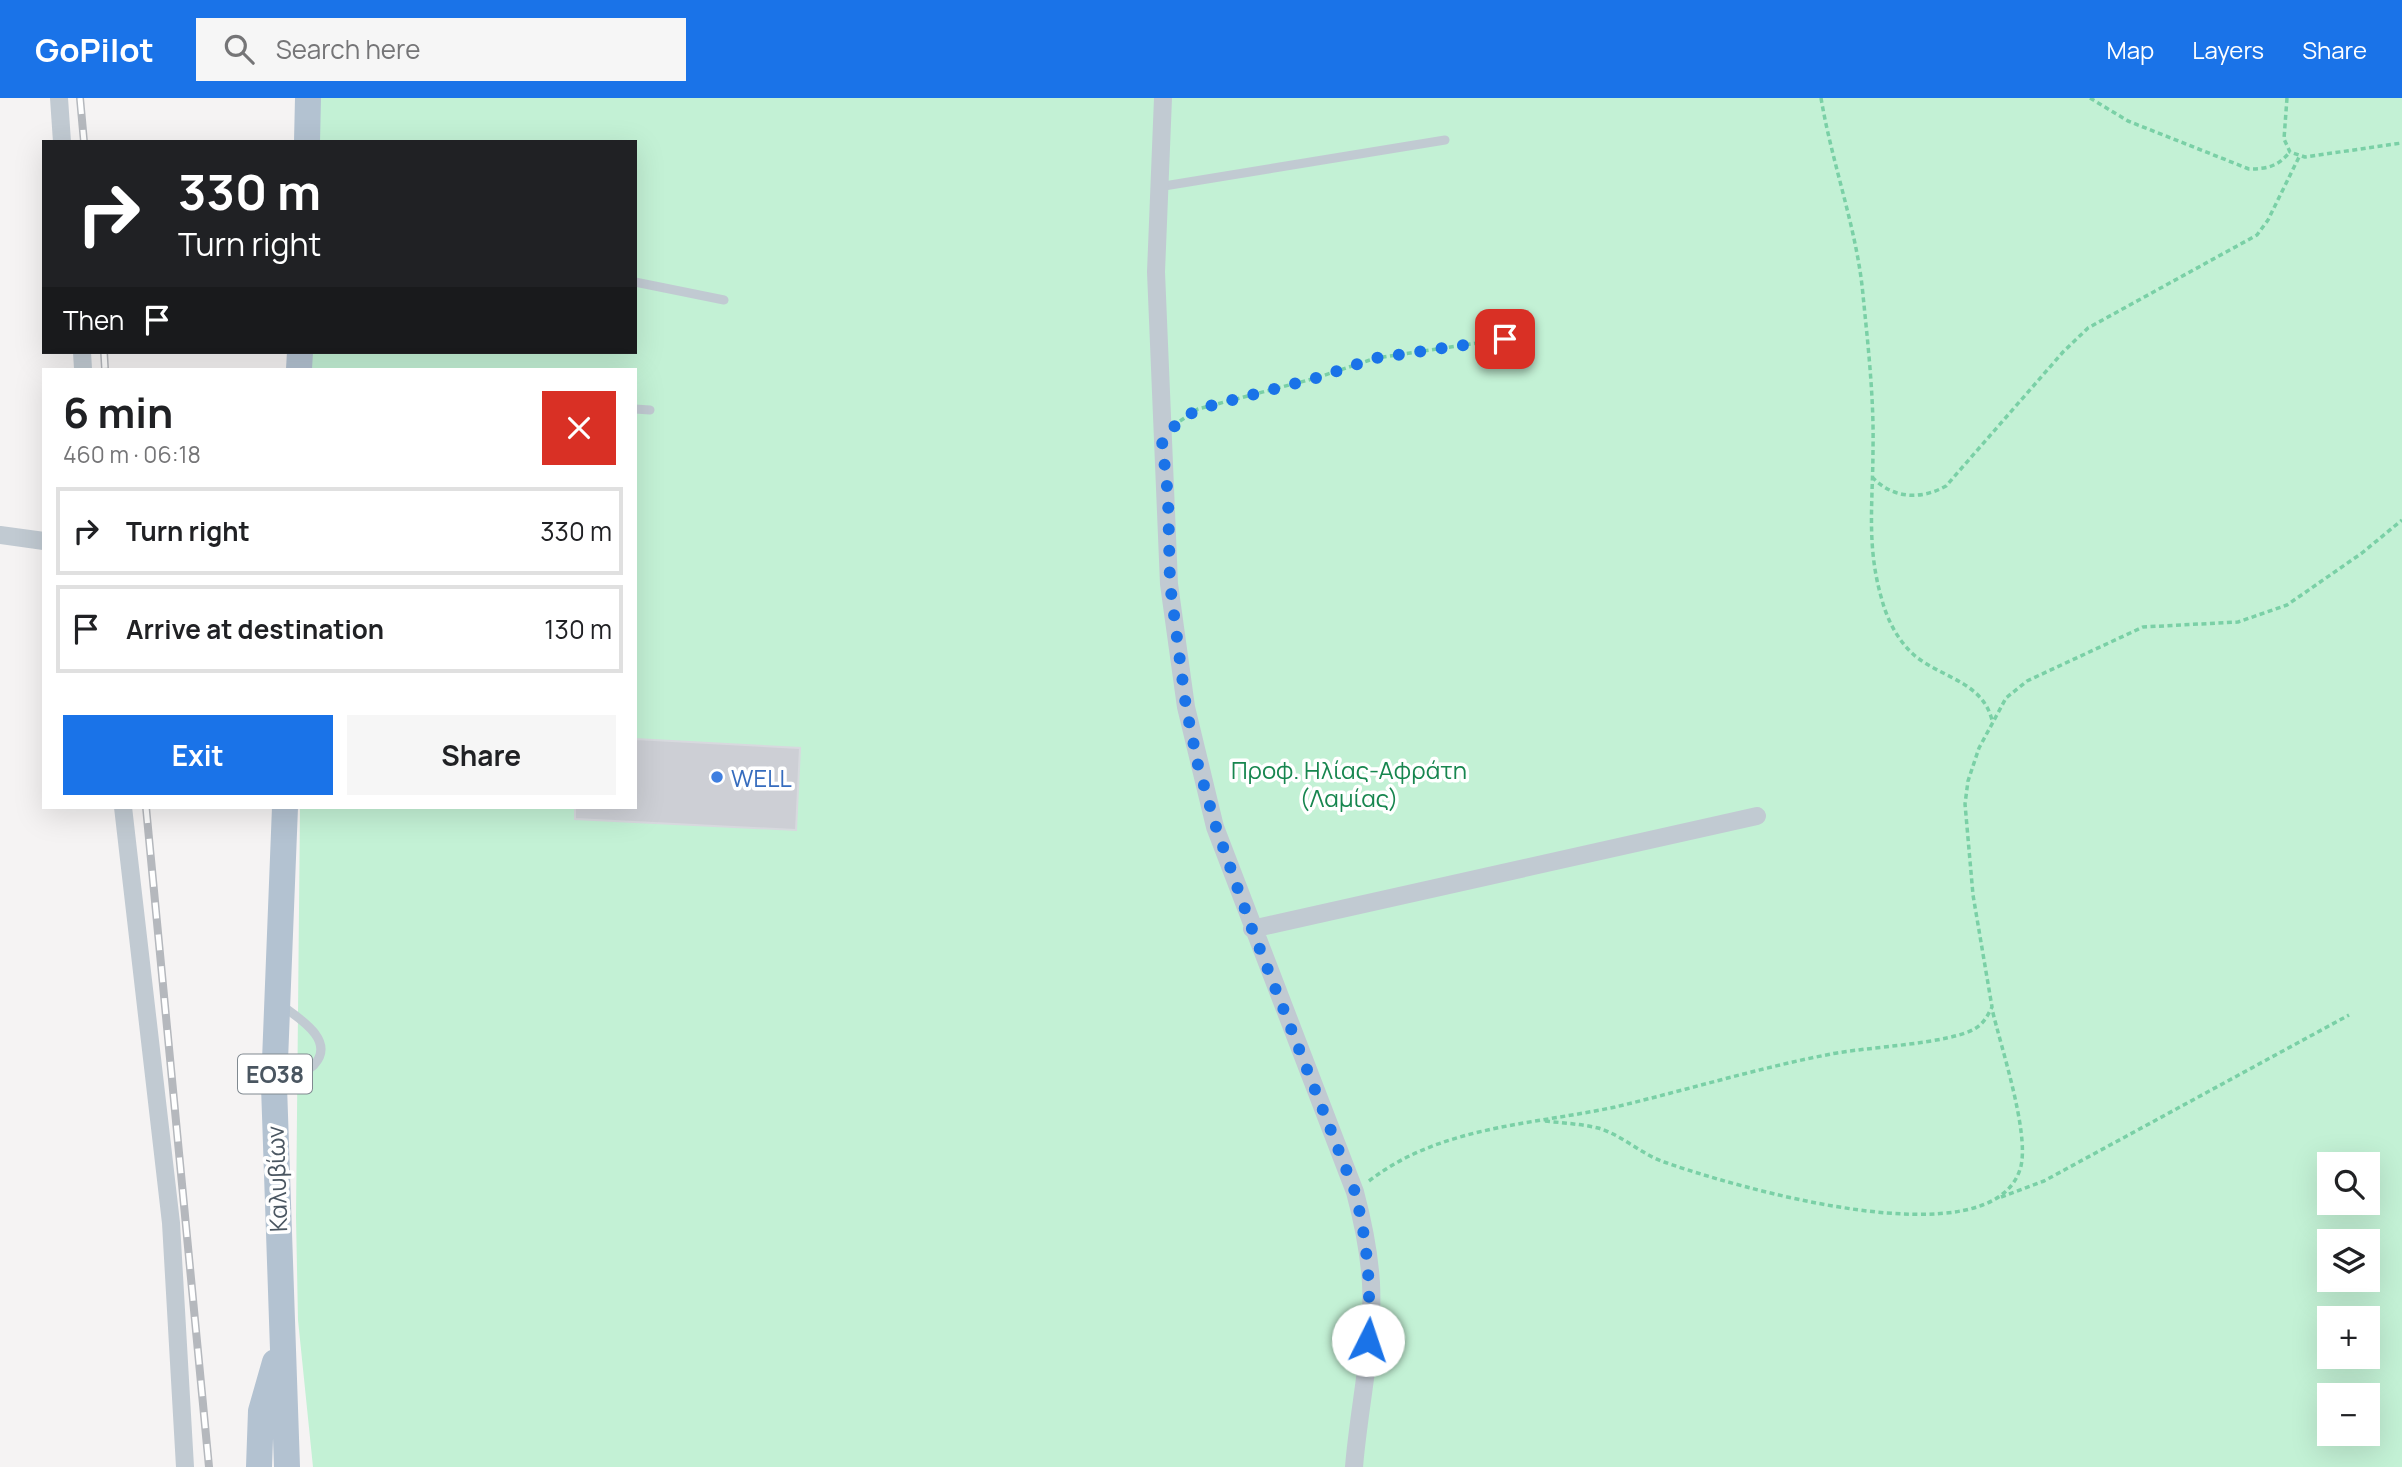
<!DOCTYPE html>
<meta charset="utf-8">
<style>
body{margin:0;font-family:Manrope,sans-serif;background:#f6f6f6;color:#202124;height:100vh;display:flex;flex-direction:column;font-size:26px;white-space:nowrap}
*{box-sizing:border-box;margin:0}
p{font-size:23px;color:#757577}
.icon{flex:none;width:38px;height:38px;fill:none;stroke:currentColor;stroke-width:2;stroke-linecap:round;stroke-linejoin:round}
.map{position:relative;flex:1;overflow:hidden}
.sheet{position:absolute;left:42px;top:270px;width:595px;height:441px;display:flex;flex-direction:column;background:#fff;border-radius:0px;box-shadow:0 7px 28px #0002}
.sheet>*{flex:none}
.guide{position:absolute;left:42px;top:42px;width:595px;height:214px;border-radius:0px;box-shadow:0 7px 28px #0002;background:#202124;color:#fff;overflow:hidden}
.controls{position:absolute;left:2317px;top:1054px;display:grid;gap:14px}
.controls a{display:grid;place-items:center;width:63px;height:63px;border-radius:0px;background:#fff;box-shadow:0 7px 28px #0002;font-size:35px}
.pin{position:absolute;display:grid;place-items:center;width:60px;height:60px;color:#fff;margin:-30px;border-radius:14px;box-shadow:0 4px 10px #0006}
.me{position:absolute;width:77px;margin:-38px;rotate:4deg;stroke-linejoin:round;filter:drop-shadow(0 0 5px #0008)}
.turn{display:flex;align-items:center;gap:24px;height:147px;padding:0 21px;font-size:32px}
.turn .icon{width:91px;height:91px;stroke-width:2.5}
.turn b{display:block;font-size:49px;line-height:60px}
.then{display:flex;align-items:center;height:66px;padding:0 21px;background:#0003;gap:14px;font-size:26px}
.round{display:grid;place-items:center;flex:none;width:74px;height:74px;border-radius:0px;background:#f6f6f6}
.summary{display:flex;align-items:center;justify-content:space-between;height:119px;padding:0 21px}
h1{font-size:42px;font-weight:700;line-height:52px}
.primary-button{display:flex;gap:14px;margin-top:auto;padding:14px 21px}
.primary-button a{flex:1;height:80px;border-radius:0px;background:#1a73e8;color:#fff;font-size:28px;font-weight:700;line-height:80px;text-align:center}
.primary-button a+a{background:#f6f6f6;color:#202124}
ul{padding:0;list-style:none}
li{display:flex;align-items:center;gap:21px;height:88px;margin:0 14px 10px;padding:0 7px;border:4px solid #e0e0e0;border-radius:0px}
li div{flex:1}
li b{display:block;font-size:26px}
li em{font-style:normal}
header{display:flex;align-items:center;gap:42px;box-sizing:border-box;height:98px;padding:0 35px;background:#1a73e8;color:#fff}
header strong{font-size:33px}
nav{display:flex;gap:38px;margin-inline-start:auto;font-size:24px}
.search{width:490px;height:63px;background:#f6f6f6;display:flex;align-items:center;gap:18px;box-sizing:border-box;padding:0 24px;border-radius:0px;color:#757577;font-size:26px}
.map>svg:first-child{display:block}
.green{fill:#c3f1d5;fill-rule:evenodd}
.building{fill:#cdcfd5;stroke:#d7d9de;stroke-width:2}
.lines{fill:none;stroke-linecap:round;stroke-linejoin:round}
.path{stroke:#7ad0a6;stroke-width:3.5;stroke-dasharray:5 3.5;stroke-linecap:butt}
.lane{stroke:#c1cad2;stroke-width:9}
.street{stroke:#c1cad2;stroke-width:18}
.primary{stroke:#b3c2d1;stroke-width:26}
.rail-casing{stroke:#b5b8bd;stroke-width:8}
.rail{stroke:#fff;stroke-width:5;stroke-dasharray:16;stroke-linecap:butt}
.route{stroke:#1a73e8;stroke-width:12;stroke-dasharray:0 21.6}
.shop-dot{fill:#3f7fe0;stroke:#fff;stroke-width:2.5}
.labels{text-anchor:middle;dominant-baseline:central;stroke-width:7;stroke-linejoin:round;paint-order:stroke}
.shield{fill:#fff;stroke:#808990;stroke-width:2}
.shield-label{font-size:23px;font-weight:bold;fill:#4a5661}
.park-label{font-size:24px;fill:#17864f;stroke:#fff}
.shop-label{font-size:24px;fill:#366cbe;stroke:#fff;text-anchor:start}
.street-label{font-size:24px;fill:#4a5661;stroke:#fff}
</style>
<header>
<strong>GoPilot</strong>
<div class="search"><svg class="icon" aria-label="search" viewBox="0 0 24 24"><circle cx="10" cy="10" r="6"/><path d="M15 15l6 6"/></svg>Search here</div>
<nav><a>Map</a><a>Layers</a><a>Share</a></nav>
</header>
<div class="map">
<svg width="2402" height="1369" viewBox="0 0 2402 1369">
<rect width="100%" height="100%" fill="#f5f3f3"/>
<path class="green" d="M319,0H2402V1369H313L298,1222L296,1119L300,709H635V271H311L312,254H635V44H318ZM2329,1066H2368V1104H2329ZM2329,1143H2368V1181H2329ZM2329,1220H2368V1258H2329ZM2329,1297H2368V1335H2329Z"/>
<path class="building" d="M635,641L800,650L796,732L575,721V709H635Z"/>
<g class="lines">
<path class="path" d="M1821,0C1832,66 1857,131 1863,197C1868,247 1874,300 1873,350C1873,405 1866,448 1882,502C1888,525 1902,550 1922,563C1949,581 1983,587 1992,622
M2090,0L2128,23L2249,71C2268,71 2278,68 2290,54
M2287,0L2284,41L2290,54L2305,59L2402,45
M1180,323L1198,311L1316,280L1376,260L1505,241
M1872,379C1893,401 1921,402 1946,388L2063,254L2088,230L2257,137L2268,122L2300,57
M1545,1023C1563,1025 1581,1026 1598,1030C1622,1037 1641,1056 1664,1064C1729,1087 1996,1167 2021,1068C2029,1033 2001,949 1992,911
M1369,1083C1440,1028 1531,1027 1615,1009C1687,992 1758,970 1831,956C1865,949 1951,946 1976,930C1984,925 1988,917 1992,909L1973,797L1965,706L1968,683L1979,650L2006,600L2027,583L2143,529L2238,524L2287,507L2362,455L2402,422
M2001,1099L2044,1083L2349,917"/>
<path class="lane" d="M1158,89L1445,42
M635,184L724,202
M635,311L650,312
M279,985C289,980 306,975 314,967C337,942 297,919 281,907"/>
<path class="street" d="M59,0L62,44
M1163,0L1156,174L1169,486L1186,609L1215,729L1355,1094C1363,1124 1369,1153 1371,1185C1374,1246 1359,1308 1354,1369
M82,254L83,271
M0,437L44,443
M123,709L171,1125L185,1369
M1252,831L1757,718"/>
<path class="primary" d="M307,44L308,0
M299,271L300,254
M285,709L274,988L287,1369
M259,1369L261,1313L275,1264"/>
<g class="rail-casing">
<path id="rail" d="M80,0L84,44
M104,254L105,271
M146,709L209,1369"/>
</g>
<use href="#rail" class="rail"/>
</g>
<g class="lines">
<path class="route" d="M1368,1242C1371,1188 1368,1147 1355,1094L1252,831L1216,729L1198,667L1186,609L1170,486L1168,398L1162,343L1178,324L1198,311L1316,280L1376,260L1505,241"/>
</g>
<circle class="shop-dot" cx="717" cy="679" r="7"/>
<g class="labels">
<rect class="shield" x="238" y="956.5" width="74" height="39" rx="5"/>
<g class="shield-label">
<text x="275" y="976">ΕΟ38</text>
</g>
<g class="park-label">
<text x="1349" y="671">Προφ. Ηλίας-Αφράτη<tspan x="1349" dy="28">(Λαμίας)</tspan></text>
</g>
<g class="shop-label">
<text x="731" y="679">WELL</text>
</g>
<g class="street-label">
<text transform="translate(276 1081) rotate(-92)">Καλυβίων</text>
</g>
</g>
</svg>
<div class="controls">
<a><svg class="icon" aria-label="search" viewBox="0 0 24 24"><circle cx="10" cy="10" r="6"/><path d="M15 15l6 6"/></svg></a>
<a><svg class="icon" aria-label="layers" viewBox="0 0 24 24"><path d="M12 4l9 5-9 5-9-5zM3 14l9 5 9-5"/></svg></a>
<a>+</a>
<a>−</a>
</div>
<div class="pin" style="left:1505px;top:241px;background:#d93025"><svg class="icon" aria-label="arrive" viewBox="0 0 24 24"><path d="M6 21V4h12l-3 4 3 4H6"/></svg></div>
<svg class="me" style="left:1368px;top:1242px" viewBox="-20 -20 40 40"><circle r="19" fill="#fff"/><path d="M0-13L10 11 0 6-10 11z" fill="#1a73e8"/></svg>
<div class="guide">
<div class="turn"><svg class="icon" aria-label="right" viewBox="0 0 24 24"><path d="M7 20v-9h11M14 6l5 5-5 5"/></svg><div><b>330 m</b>Turn right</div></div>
<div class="then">Then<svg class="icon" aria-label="arrive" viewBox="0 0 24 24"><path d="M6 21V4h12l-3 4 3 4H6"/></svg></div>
</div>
<section class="sheet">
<div class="summary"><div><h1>6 min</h1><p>460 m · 06:18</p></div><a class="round" style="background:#d93025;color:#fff"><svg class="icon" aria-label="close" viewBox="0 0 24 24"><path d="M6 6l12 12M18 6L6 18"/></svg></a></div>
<ul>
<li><svg class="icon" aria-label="right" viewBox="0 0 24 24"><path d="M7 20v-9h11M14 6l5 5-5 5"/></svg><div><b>Turn right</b></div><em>330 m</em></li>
<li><svg class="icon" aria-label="arrive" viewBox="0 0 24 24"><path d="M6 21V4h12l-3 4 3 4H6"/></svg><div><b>Arrive at destination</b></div><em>130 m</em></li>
</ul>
<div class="primary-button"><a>Exit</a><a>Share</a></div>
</section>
</div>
